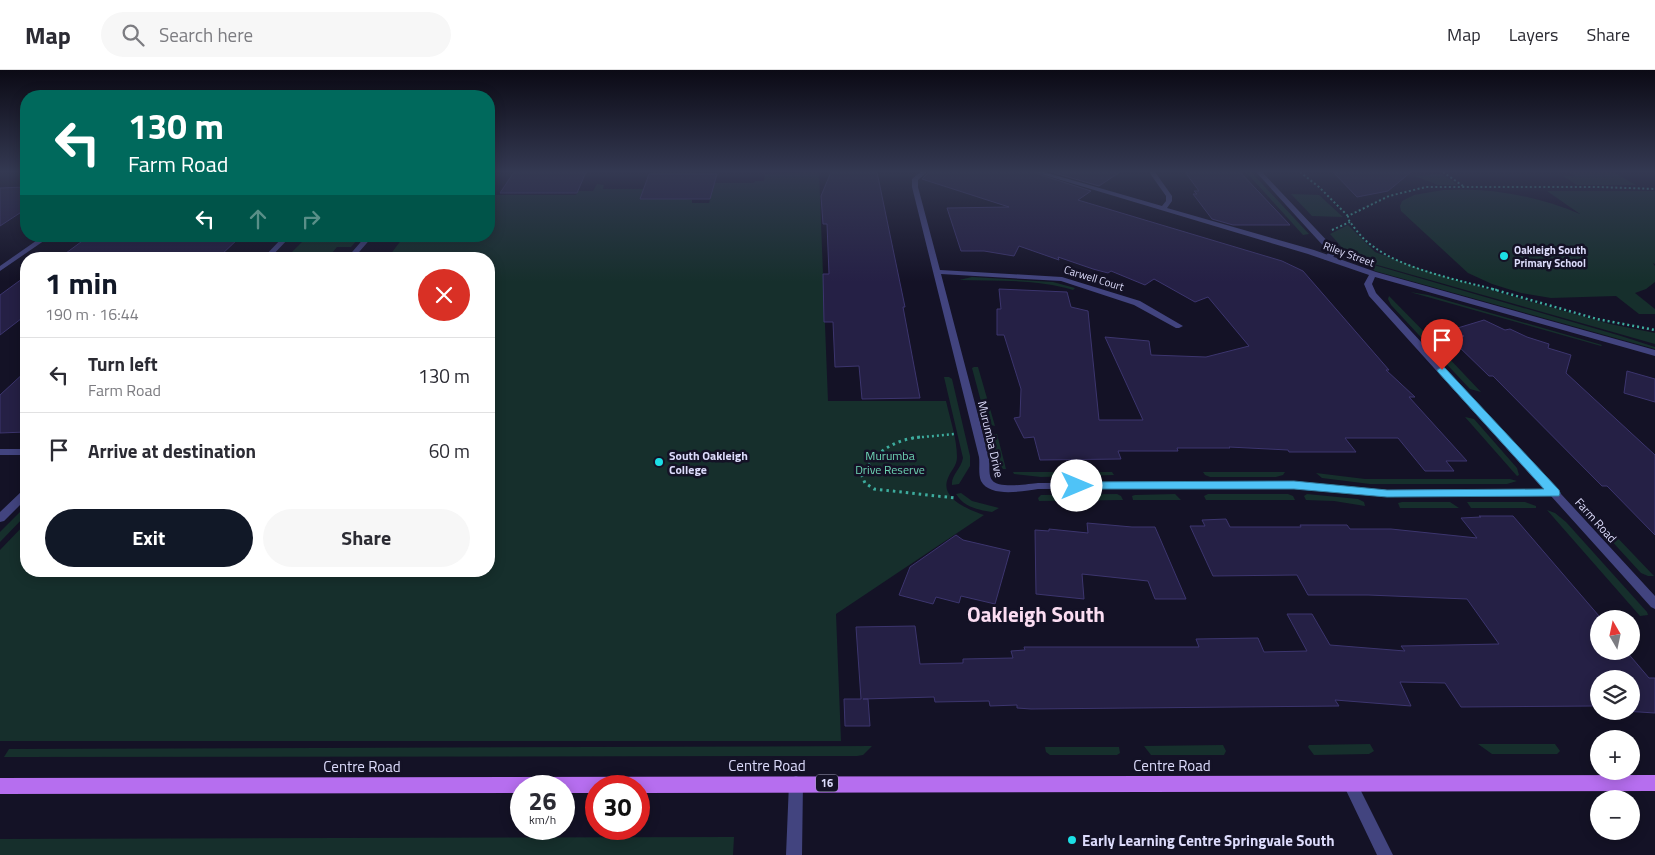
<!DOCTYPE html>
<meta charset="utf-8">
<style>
body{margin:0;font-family:"Titillium Web",sans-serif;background:#f7f7f7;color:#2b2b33;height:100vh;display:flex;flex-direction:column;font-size:19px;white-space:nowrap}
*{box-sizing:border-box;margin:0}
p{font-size:16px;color:#7c7c81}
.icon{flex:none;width:28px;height:28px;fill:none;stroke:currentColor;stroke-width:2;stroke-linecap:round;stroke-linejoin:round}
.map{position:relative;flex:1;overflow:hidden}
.details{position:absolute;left:20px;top:182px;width:475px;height:325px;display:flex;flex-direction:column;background:#fff;border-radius:20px;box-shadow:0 2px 12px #0003}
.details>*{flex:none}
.guide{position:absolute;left:20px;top:20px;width:475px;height:152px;border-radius:20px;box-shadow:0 2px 12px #0003;background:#00695c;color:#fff;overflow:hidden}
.needle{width:32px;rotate:351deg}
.tools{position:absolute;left:1590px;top:540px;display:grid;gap:10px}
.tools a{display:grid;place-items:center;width:50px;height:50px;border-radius:50%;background:#fff;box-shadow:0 2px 12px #0003;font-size:25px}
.speed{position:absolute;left:510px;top:705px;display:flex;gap:10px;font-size:25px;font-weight:700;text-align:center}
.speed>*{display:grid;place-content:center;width:65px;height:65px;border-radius:50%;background:#fff;box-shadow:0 2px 12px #0003;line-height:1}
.speed small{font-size:12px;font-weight:400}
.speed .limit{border:8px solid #d22;background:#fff;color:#111}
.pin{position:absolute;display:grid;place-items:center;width:42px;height:42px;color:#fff;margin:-51px -21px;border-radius:50% 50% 50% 0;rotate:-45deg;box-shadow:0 0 5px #0007}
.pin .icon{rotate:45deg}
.me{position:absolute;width:55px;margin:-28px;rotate:90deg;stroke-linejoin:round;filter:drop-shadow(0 0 4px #0008)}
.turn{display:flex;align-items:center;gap:18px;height:105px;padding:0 25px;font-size:22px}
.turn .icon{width:65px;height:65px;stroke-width:2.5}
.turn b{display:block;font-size:35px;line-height:42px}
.lanes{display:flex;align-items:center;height:48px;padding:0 25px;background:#0003;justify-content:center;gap:25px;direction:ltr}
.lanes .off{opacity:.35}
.round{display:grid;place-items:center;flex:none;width:52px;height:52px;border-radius:26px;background:#f7f7f7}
.overview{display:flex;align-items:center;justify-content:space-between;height:85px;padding:0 25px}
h1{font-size:30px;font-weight:700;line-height:38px;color:#111827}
.action{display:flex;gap:10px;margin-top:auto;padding:10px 25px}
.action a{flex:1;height:58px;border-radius:30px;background:#111827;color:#fff;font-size:20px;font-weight:700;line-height:58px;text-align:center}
.action a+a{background:#f7f7f7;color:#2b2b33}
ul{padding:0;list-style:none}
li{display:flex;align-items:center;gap:15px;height:75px;padding:0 25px;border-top:1px solid #e1e1e2}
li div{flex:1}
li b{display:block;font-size:19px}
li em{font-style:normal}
header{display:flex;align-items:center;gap:30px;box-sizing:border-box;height:70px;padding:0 25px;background:#fff;border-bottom:1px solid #e1e1e2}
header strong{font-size:24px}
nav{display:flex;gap:28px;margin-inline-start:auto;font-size:18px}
.search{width:350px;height:45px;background:#f7f7f7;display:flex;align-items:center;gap:12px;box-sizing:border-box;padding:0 18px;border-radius:28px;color:#7c7c81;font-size:19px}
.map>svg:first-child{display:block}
.green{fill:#162f2c}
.building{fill:#252045;stroke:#3c356e}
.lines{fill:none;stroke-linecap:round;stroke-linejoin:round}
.path-far2{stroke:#3dac9e;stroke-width:2;stroke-dasharray:2 2.5;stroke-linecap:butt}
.path-far1{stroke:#3dac9e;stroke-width:2.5;stroke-dasharray:2 3;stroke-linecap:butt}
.path{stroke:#3dac9e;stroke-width:3;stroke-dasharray:2.5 4;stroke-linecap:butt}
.service{fill:#42447f;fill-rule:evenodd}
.minor{fill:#42447f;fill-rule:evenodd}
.primary{fill:#b66eef;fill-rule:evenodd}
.route{fill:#4fc3f7;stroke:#337fa1}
.poi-dot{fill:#1cdfe6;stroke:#141226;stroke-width:2}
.labels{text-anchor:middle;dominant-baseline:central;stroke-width:5;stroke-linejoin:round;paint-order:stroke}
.far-poi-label{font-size:11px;font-weight:bold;fill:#dcdbfb;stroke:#141226;text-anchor:start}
.far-street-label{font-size:11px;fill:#dcdbfb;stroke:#141226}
.shield{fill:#141226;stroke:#a09fbb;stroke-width:1}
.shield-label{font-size:11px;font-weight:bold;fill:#dcdbfb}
.street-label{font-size:12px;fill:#dcdbfb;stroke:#141226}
.poi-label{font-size:12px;font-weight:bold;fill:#dcdbfb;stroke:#141226;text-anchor:start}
.park-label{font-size:12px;fill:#6ed4b4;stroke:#141226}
.near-street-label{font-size:15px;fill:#dcdbfb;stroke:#141226}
.near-poi-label{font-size:15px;font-weight:bold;fill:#dcdbfb;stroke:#141226;text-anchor:start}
.near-district-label{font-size:21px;font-weight:bold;fill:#fbddf2;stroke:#141226}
</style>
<header>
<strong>Map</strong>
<div class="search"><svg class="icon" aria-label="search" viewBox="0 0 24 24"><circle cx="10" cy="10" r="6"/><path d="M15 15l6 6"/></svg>Search here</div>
<nav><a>Map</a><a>Layers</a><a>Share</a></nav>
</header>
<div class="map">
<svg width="1655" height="785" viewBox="0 0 1655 785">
<rect width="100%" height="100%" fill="#141226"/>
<path class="green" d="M651,102H694L687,129L692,130V133H709L711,126L705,113H754L755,111H764L765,104L819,102L828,331H946C950,349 957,369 957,387C957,396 951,400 948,408C939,429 970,440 984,445L836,544L841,671H0V480L26,453V501H489V189H387L402,169L392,168L489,166V125H576L578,121H593L597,114L604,115L603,119H644L640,129H660L663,121L650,104Z
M1246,102H1251L1309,164L1303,165Z
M1569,102H1613L1636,115H1577L1563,106H1575Z
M1442,104L1458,115H1438L1415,106Z
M1443,120C1490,117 1537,126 1580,144L1547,121H1655V194L1653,193L1655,196V212L1646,219L1635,223L1655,239V244H1639L1616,226L1551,228L1521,223L1492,214L1468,203L1401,141L1400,136L1402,131L1414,125Z
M1291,124L1319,125L1343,147L1312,146Z
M1348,155L1375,182L1409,195L1442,206L1610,254L1655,263V274L1360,190L1347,183L1330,164Z
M308,166H348L346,169H358L351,177H337L327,189H285Z
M1367,193L1621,266L1655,277V279L1375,201Z
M972,207L1053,212L1075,218L1073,220C1038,209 997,211 959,210Z
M1410,222L1428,225L1602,275L1601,276Z
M1389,226L1440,278L1430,277L1391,235L1388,229Z
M1439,283H1444L1481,322L1470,319L1438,285Z
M974,297H978L995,356L987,354L972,298Z
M944,307H949L952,309L970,386V396L959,414L952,415C951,405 961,399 963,388Z
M1465,347L1474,349L1517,398L1519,405L1517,406Z
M992,364H997L1006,399H1003L998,393L990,365Z
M1013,402H1112L1114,405L1041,407L1014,404Z
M1203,402H1285L1283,405L1276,407H1210L1205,405Z
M1316,403L1365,409H1510L1517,411L1507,414H1370L1322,408Z
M961,423L972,431L999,438L992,442C978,440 964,437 956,424Z
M1117,424L1121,426L1123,430L1039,431L1038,428L1041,425Z
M1175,424L1181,430H1133L1132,426L1135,425Z
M1208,424H1288L1293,426L1295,430H1206L1204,426Z
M1307,424L1358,429L1364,432L1365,436L1334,431L1306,430L1304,426Z
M1402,432H1450L1459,438H1400L1398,433Z
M1467,432H1525L1536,436V438H1471Z
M26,436V445L0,472V462Z
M1547,440L1555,443L1566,452L1647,542L1648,545L1640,546Z
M1585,440H1591L1654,506H1648L1641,503L1586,443Z
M1370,674L1374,681L1369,684L1314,685L1308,677L1309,675Z
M1478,674H1555L1560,681L1557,684H1492Z
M1223,675L1226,681L1224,685H1151L1144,676Z
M872,676L863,685L857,686L4,687L9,679Z
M1045,677H1119L1120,683L1117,685H1050L1046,682Z
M734,767L733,785H0V769Z"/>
<path class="building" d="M514,102H586L577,123H500Z
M831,102H877L905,237H903L920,328L862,329L859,296L835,297L833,252H824L823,204H829L827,154H823L821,126Z
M929,102H1032L1091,121L1078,130L1282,191L1303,201L1389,300H1386L1415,327H1409L1467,391H1446L1454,401H1425L1398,368H1345L1356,382H1289L1288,380L1229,377L1230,378H1177L1178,381H1118L1121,389L1040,390L1034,367L1024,368L1014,348L1020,347L1021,319L1004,265H997V239H1001L999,219L1067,222L1071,237L1088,241L1099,350H1143L1105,267L1149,271L1151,285L1206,287L1249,276L1208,227L1195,232L1154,209L1145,215L1111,201L1108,203L1093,199L1058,187L1059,190L1019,176L1014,186L984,181H961L947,138L1009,137L922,109Z
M1051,102H1120L1099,116Z
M1185,102H1240L1290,155H1233L1212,149L1193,124H1197L1194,121H1199Z
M1333,102H1411L1388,121L1357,127Z
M649,104H717L710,129H640Z
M26,117V139L0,156V118Z
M89,166H241L217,189H58Z
M26,206V245L0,265V225Z
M1484,250L1505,260L1510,259L1527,267L1549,274L1548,278L1571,285L1566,303L1655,385V465L1607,416H1602L1493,306H1489L1452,270L1464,266L1451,260Z
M26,301V362L0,363V325Z
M1627,301L1655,309V332L1624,323Z
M1479,446H1513L1599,546V581H1626L1649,608H1655V643L1624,641H1631V609H1599V639H1596L1593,636L1461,637L1445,613L1400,612L1411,636L1335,630L1339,636L1031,639L1017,638V635L990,636L989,631L935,632L934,627L863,629H868L870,656H845L844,629H861L856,557L915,556L920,594L963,593V589L1013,588L1011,581L1025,580L1024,577H1199L1196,569L1258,568L1264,582L1307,581L1287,544H1312L1330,575L1405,581L1401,576L1499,574L1467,529L1368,525H1308L1297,505L1213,506L1190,456H1205L1202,450L1226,449L1230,457H1301L1300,455H1347L1350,459H1391L1477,468L1461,448L1481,447Z
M1087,453L1132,457H1155L1186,529H1155L1148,511L1082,504L1084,529L1036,524L1035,460L1049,461V459L1088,463Z
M956,465L963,470L1010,481L995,534L961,526L959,533L936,527L933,534L899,525L910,497Z"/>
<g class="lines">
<path class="path-far2" d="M1300,102L1319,117L1348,146
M1443,102L1463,116
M1332,160L1350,152
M1497,220C1461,211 1403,199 1374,177C1363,170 1355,159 1348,149V146L1389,126L1426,117H1600L1655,119"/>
<path class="path-far1" d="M1492,219L1597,249L1655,260
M912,368L955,364"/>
<path class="path" d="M920,367C893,370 875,382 862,406L865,413L874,419L955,428"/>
<path class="service" d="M1256,102H1262L1333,177L1336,183L1331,190H1325L1324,188L1328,183L1327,180Z
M366,166H373L353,189H346Z"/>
<path class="minor" d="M920,102H927L918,110V117L940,200L1062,207L1140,231L1183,256L1179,258H1176L1134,235L1061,211L941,204L989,387C990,394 988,405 992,410C998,419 1028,414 1038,413L1293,412L1387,420H1544L1369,226L1364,214L1369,205L1308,184L1034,102H1044L1162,136L1166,131V126L1149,102H1155L1172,126V131L1167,138L1314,180L1376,202L1655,280V286L1375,207L1372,214L1376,223L1655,526V539L1651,537L1551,426H1387L1293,418L1038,419C1023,421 990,428 981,411C978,404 980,394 979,387L912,117V109Z
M43,166H51L0,201V196Z
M284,166H291L269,189H262Z
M0,379H26V385H0Z
M26,420V429L4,451L0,452V442L22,421Z
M796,706L801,708L803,713L802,785H786L789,713L791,708Z
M1350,707L1355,709L1393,785H1377L1343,714L1345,709Z"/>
<path class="primary" d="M1655,705V721L639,723V716H596V723H564V716H521V723L0,724V708Z"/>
</g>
<linearGradient id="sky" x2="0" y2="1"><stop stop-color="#0b0a15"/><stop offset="0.48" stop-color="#343952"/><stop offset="1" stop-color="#343952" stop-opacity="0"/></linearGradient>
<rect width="1655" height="212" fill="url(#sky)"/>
<path class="route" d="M1442,297L1445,298L1559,420L1560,423L1559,426L1387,427L1294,419H1077L1071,416L1077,412L1294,411L1387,420L1544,419L1438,302L1437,300Z"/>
<g class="poi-dot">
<circle cx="1504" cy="186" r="5"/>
<circle cx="659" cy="392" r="5"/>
<circle cx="1072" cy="770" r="5"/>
</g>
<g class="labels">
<g class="far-poi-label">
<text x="1514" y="180">Oakleigh South<tspan x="1514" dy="13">Primary School</tspan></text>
</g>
<g class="far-street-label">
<text transform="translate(1349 184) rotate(20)">Riley Street</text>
<text transform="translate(1094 208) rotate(17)">Carwell Court</text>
</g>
<rect class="shield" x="816" y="704.5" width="22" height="17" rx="4"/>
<g class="shield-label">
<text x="827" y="713">16</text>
</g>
<g class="street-label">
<text transform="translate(991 369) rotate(77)">Murumba Drive</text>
<text transform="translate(1596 450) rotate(48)">Farm Road</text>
</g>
<g class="poi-label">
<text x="669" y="385">South Oakleigh<tspan x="669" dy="14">College</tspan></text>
</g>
<g class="park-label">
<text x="890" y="385">Murumba<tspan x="890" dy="14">Drive Reserve</tspan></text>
</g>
<g class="near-street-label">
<text x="767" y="695">Centre Road</text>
<text x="1172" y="695">Centre Road</text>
<text x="362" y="696">Centre Road</text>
</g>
<g class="near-poi-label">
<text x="1082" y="770">Early Learning Centre Springvale South</text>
</g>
<g class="near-district-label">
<text x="1036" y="544">Oakleigh South</text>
</g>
</g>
</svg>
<div class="tools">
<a><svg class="needle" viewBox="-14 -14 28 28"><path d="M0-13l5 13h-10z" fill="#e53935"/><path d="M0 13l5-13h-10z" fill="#7c7c81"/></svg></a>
<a><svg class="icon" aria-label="layers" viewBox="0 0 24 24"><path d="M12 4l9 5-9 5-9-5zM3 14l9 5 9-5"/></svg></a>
<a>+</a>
<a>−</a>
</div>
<div class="speed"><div>26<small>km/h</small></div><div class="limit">30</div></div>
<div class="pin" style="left:1442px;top:300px;background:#d93025"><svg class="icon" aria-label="arrive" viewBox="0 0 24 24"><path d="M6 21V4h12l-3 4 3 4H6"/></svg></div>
<svg class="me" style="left:1077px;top:416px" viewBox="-20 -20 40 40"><circle r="19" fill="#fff"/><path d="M0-13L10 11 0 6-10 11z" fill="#4fc3f7"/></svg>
<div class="guide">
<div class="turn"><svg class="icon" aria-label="left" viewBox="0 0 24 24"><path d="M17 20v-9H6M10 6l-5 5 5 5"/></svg><div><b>130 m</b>Farm Road</div></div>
<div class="lanes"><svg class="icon" aria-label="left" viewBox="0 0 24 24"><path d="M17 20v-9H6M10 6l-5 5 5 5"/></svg><svg class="icon off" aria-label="ahead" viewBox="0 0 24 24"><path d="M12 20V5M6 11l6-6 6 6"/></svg><svg class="icon off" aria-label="right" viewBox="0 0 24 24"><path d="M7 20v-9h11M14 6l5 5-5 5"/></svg></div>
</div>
<section class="details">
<div class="overview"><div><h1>1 min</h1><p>190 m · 16:44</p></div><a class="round" style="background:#d93025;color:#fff"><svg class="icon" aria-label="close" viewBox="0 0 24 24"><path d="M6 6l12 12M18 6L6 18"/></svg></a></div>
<ul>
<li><svg class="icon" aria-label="left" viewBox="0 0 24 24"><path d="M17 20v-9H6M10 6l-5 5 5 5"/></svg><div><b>Turn left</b><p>Farm Road</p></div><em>130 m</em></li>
<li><svg class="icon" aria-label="arrive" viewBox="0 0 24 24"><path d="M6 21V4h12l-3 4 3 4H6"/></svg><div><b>Arrive at destination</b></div><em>60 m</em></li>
</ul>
<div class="action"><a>Exit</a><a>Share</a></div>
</section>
</div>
